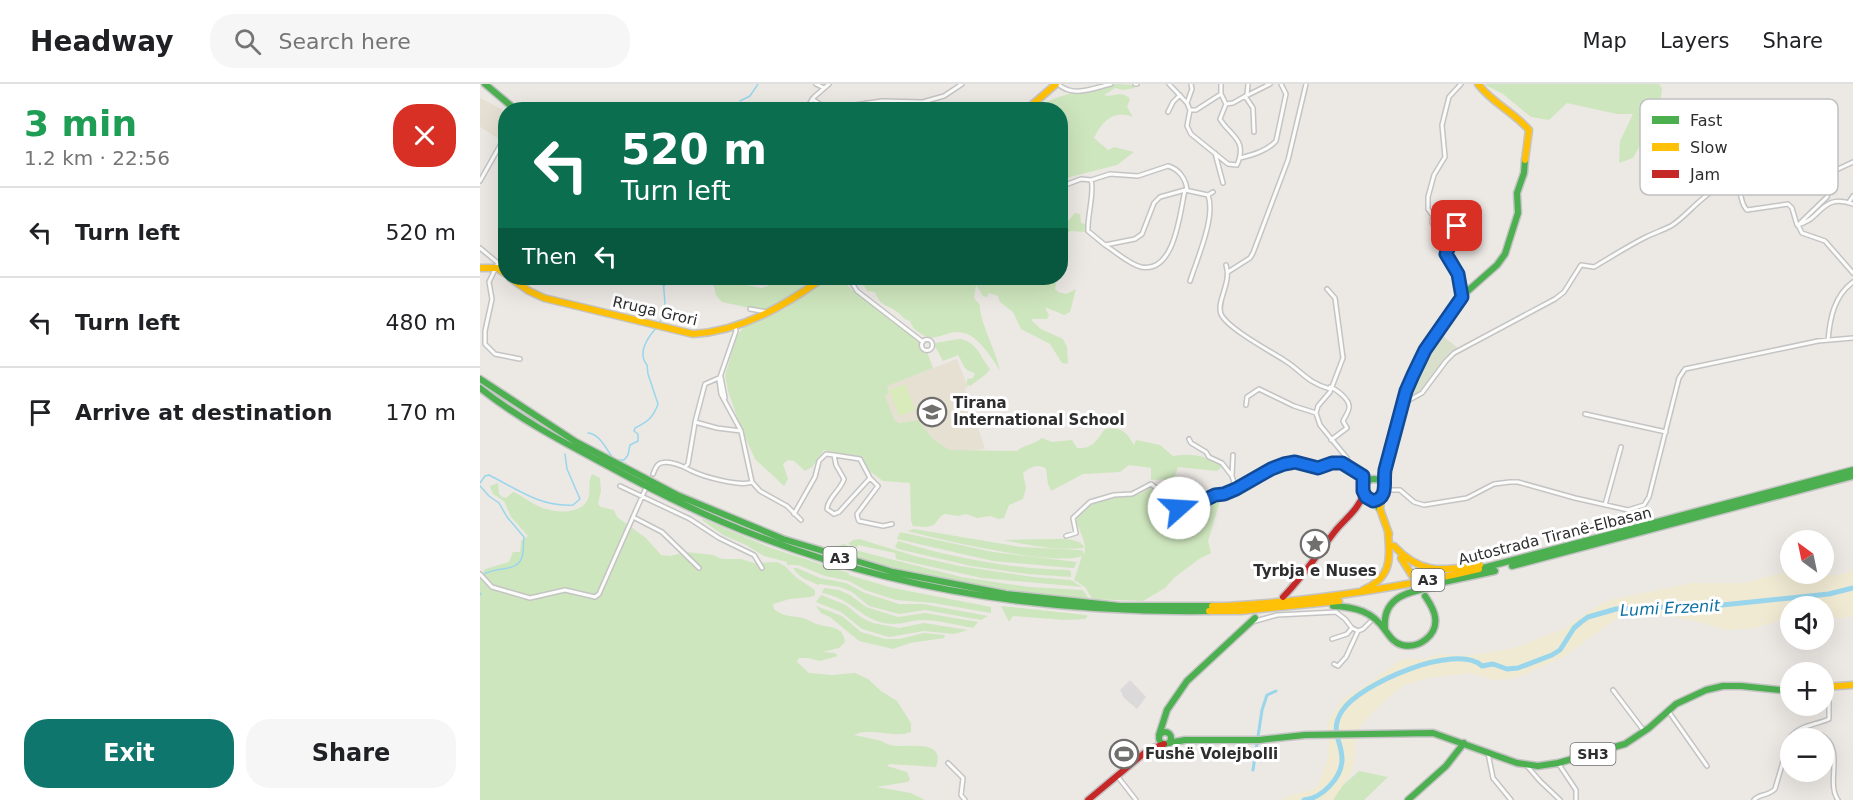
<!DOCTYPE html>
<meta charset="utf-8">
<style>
body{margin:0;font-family:"DejaVu Sans",sans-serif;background:#f6f6f6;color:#202124;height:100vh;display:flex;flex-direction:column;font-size:22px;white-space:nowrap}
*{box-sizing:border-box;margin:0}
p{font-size:20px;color:#757577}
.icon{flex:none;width:33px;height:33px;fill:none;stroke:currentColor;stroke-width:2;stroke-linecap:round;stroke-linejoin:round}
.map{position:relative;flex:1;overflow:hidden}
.details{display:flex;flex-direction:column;background:#fff;width:480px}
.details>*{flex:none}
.hud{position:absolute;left:18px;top:18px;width:570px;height:183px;border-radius:24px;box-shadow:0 6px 24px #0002;background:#0b6e4f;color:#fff;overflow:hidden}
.needle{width:39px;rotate:327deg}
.tools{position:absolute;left:1300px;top:446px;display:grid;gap:12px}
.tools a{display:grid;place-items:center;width:54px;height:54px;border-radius:50%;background:#fff;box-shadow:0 6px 24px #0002;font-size:30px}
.pin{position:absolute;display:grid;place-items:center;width:51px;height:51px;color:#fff;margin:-26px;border-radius:12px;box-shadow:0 3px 9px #0006}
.me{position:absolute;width:66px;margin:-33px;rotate:71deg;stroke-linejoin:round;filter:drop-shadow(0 0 4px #0008)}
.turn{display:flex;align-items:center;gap:21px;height:126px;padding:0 24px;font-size:27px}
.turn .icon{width:78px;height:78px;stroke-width:2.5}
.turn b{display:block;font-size:42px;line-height:51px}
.then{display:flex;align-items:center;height:57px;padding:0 24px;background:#0003;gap:12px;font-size:22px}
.round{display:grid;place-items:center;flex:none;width:63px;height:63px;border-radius:24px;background:#f6f6f6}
.head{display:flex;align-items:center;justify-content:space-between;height:102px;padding:0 24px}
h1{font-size:36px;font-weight:700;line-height:45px;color:#1e9e55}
.cta{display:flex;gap:12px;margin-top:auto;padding:12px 24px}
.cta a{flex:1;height:69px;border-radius:24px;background:#0f766e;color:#fff;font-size:24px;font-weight:700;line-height:69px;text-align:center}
.cta a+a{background:#f6f6f6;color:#202124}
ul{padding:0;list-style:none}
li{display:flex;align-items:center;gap:18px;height:90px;padding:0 24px;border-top:2px solid #e0e0e0}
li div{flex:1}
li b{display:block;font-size:22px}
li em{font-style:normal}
header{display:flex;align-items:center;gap:36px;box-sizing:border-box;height:84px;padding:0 30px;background:#fff;border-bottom:2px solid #e0e0e0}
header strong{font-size:28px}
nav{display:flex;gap:33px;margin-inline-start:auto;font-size:21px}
.search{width:420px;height:54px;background:#f6f6f6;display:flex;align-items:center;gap:15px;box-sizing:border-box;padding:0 21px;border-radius:24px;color:#757577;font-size:22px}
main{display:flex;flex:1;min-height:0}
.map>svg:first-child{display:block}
.industrial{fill:#dcd9db}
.education{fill:#e6e0d3}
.green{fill:#cee6be}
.sand{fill:#f0ead3}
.cemetery{fill:#d8e0cc}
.pitch{fill:#d9eabb}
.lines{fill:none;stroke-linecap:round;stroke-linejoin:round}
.stream{stroke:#99d6ec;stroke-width:1.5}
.canal{stroke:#99d6ec;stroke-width:3}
.river{stroke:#99d6ec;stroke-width:5}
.street-casing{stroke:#c5c4c5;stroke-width:6}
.fast-casing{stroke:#c5c4c5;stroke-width:9}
.slow-casing{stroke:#c5c4c5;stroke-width:9}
.jam-casing{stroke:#c5c4c5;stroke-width:9}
.street{stroke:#fcfcfb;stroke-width:3}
.fast{stroke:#4caf50;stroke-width:6}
.slow{stroke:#ffc107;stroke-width:6}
.jam{stroke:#c62828;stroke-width:6}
.route-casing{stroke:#114b97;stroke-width:15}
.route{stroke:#1a73e8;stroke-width:10}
.labels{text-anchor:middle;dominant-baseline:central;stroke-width:6;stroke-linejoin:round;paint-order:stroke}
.shield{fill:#fff;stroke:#6d6d6d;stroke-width:1.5}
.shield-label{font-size:14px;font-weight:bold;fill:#2e2e2e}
.street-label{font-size:15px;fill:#2e2e2e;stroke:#fff}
.poi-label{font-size:15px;font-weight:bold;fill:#2e2e2e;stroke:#fff;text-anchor:start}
.water-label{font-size:16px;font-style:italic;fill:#0d6fa3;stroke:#fff}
.key{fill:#fff;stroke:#c0c0c0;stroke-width:1.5}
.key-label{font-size:16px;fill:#2e2e2e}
</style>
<header>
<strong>Headway</strong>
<div class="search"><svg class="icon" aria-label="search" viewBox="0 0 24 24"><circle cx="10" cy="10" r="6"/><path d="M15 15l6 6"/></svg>Search here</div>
<nav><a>Map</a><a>Layers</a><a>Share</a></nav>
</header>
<main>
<section class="details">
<div class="head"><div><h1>3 min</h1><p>1.2 km · 22:56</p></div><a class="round" style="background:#d93025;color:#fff"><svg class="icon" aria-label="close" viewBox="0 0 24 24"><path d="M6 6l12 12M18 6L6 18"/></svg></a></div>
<ul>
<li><svg class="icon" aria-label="left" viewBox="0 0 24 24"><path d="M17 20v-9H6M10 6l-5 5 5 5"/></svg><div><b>Turn left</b></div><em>520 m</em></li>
<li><svg class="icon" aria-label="left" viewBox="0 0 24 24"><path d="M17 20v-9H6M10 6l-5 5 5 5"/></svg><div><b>Turn left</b></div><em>480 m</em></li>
<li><svg class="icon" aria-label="arrive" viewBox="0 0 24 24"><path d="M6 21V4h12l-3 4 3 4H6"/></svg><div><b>Arrive at destination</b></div><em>170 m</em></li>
</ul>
<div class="cta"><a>Exit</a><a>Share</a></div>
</section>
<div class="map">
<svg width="1373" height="716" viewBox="0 0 1373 716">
<rect width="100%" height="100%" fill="#ece8e4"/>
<path class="industrial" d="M650,596L666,613L657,625L644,614L640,606Z"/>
<path class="education" d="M0,14L25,27V47L21,56L0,43Z
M477,275L488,303L485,305L505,365L485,367L470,366L453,355L438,336L420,339L415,337L405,311L406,302Z"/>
<path class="green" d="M636,0L653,1L655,4L643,6L635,4L624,11C632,14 642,5 650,15L647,23L653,33C634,25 622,37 614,54L628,66L634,63L654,68L637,81L586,94L581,86L580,26H563L564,21C574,10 619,4 636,0Z
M1007,0H1179L1182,4L1178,36L1166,51L1153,74L1139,79L1140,57L1153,30H1137L1087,19L1069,36L1051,33L1023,10L1005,1Z
M595,129L600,130L601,139L605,140L606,148L590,147L581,156V145Z
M230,194H247L257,199L281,204L288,202L300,194H338L301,221L284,227L242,218L236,211L234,202L229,199Z
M347,194H361L371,205L440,259L441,265L447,268L453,284L407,302L409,309L405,311L415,337L420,339L438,336L453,355L470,366L537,367C545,360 554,361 562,354L572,358L592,356L597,364C613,366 617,355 625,345C641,343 646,347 654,361L656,356L680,361L693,372C710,369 724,371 740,380L742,383L737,387L698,383L694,395L671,396V384L649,381L640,388L603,390L571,407L568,400L566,385C559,379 550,383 543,389L546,404L543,415L529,421L524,434L519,435L510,432L497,434L486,430L478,432L465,430L461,432L454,441L446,443L433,442L431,437L430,399L403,397L388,386L378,375L344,366L332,383L325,387L314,377L308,376L303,380L308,395L304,402L275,375L261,344L248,307L245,292L256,253L265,241L282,232L305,225Z
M375,194H577L575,205L578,208L586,210L596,205L590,228L584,231L565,223L569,231L567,235H552V237L561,245L583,255L587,263L588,280L582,279L570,260L541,245L533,228L520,218L518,212L508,209V213L503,212L496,201L494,214L500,221C499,237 517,269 520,287C513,275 498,252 484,249C469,244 457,259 443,251C436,247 433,245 430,237C422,235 423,232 417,228C407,220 400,223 395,208L387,207L385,203Z
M478,255C496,256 500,272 510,285C505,293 497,296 490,302L487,301V295L493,294L495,289C482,286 484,280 478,271L463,277L455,262L456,259Z
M112,390L120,394L121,407L118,420L121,423L134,426L137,433L166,454L181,471L190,472L207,468L233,471L242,475H261L274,479L297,478L305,482L317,494L335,506V511L331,513L310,515L293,520L294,525C304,534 314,531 326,535C331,537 335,540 340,541C352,544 363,542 365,558L359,564L343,568L355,569L358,572L340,577L328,574H319L317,578L329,589L352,591L375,589L388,595L401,607L417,617L431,639V648C413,655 391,642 374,651C382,653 390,654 398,656C402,657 406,660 411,661C424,665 467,653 456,683L410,680L407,682L427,688L430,696L427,698L397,703L431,709L445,716H0V494L5,485L29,478L33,468H40L41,457L48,452L31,433L24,417L13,410L10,402L18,399L19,410L22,413L26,414L33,408C42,411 49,418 58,422C71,428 98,432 107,417C112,409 107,398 112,390Z
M673,402C686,413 684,417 703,412L704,414L695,425L699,430L703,429L737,412H741V414L728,457L731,469L719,475L695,493L685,504L663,517L612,515L605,503L594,496L602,472C576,483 458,455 427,447L434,445L541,463L600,466L603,467V472C609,460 599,448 596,436C606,424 620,411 637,412C656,412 656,413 673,402Z
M223,435L291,464L369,489V491L413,504L511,523V529L453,519L416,516L385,506L369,497L345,492L318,481H307V478L284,472L266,461L243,451L222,436Z
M420,448L513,468L597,478L594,484H592L513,477L417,455Z
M379,455L435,472L480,482L553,493L591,496L602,503L502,494L416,475L415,469L378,461L377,464L368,460L373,456Z
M562,455C575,456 595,452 604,462L603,464C576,467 549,461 523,456Z
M418,457C473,474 532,485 589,486L591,488V493L547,490L491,482L418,465L415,463Z
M365,460L371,465L481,493L549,503L603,506L609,515L520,506L440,491L347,465Z
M313,484H317L340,494L366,499L385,509L419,520H443L508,532L501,536L445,526L419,530L389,522L372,508L360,503L340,500L338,501C327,495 320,495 313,484Z
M344,504L359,506L370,511L386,523L418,533L445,529L498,538L493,544C476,541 459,536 442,536C425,537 417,543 400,538C377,531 370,514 342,509Z
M341,511L366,521L382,534L393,539L419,544L444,539L488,546L474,550L444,547L409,553L382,545L361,528L336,518Z
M336,522L362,532L381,548L405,555H419L444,549L465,551L464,554L430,559L413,565L379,557L350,533L341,529Z
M521,522L606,531L608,532L605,535L585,536L533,532L529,538Z
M879,687L908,693L884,716H846Z"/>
<path class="sand" d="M1310,487L1311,489L1357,491L1373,487V531L1365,534L1346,535L1344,534V522H1311V531L1293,539L1274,544L1247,546L1219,538L1171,529L1148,530L1139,533L1085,572L1041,592L1027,595L1014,596L991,589L948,594L925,601L917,606L890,631L877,647L873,686L853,716H800L813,710L830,707L837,702L848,675V637L863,615L889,599L922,575H945L961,570L987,572L1034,564L1088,543L1090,539L1122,519L1134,515L1212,499H1263Z"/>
<path class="cemetery" d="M959,249L979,265L966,275L942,307L928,315C925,298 949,263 959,249Z"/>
<path class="pitch" d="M425,300L435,326L419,332L409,306Z"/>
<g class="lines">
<path class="stream" d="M260,17L270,12L278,0
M180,239L185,220L183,194
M108,349C120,350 126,365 133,374
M138,376H144L148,371L150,361L158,357V350L154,347L155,344C167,338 173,334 178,320L168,290L167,281C157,269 168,253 177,243
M0,399L5,392L9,391C37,405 60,423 93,421L100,415L87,385L85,370
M0,402L9,412L19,419L27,433L44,453C43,459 44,467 42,473C38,489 14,482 3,491
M0,509L1,511"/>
<path class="canal" d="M184,201L186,198
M773,686L782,626L787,611L796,607"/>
<path class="river" d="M824,716C842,714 862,694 862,675C862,657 849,647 862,627C879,600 976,558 1002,582L1013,580L1027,585L1038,584L1072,571L1080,566L1094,544L1101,538L1108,533L1136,525L1178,523L1213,524L1349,510L1373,504"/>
<g class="street-casing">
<path id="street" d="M336,0L344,4
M578,0C593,14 613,4 631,0
M655,0H657
M689,0L707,19L710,26L707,42L711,50L748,80L757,81C768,55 750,52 740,35L746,20L741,10
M768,11L790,0
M765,12L773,24L774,48
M332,15L343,22L355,24L402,17L443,18L464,12L482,0
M707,19L712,5L711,0
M746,20L753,19L767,11L768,0
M325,26L334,13L349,0
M375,26L386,19
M710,26H716L741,10V0
M688,28L693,18L700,11
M1338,40L1335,46L1340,70L1350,86H1356
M735,69L743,99
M760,74C772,71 787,67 796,57L806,10L801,0
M1373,78L1356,86L1347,113L1318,141L1322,149L1345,157L1373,189
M611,96C615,106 607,133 608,147L625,161
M0,97L26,51
M580,103L601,95L611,96L630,90L658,92L688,82C699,85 706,95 707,106
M705,106C700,128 695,190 661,183C649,180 636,168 625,161L655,155L662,150L674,119L680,113L705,106L728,111L733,108
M1369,118L1373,112
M977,142L966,170L976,186L982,211
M0,164L18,179L9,198L12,215L5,247V260L15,270L40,275
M966,170L952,138L953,132L948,125V113L954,91L965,73L962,41L969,13L981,0
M746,181C752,199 736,217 741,230C747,244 790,267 804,276C822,287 826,298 850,305
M748,188L770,174L773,169L808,76L826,0
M369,194L377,207L443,258
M710,197C717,175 736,133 728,111
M847,205L855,214L863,274L850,308L838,322L836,329L840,341L867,374L870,383
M270,225L287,228
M255,242L256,247L239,296L241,310L261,347L272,398L280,407L307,422L321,436
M441.5 261a5.5 5.5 0 1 1 11 0a5.5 5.5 0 1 1-11 0Z
M1348,256C1350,234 1354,212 1373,198
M241,293L225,300L215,338L237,344L261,347
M241,293L245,314
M850,303C856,305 869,315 869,322C870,326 865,333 863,337L867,344L851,356
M924,319L942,309L966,277L974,269L1075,215L1084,208L1101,181L1114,183C1131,173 1148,162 1166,153C1174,149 1183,146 1191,142C1211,130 1231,96 1256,103C1263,109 1260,120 1267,126L1308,120L1312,124L1317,141C1341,137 1341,108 1373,120
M766,321L767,313L779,305L814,322L836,329
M1105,330L1186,348
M709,355L711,359L726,368L729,373L742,379L752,392
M354,371L380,375L390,394L398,402L377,430L378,435L379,437L403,442L412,440
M753,371L752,392L756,405
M205,383L208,380L215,339
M173,390C175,386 176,380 181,379C191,376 204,383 212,387C224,393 261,403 272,398
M883,392L885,401
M140,402L210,435L239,454L274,471L282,484
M905,406H920L934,418L944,421L987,414L1014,400L1030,398H1038L1095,414L1148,426L1164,421L1169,413L1199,294L1205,285L1338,257L1373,254
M1125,421L1141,363
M314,430L335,393L339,377L346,370L354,371L356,381L364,395C361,406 348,413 347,425L354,430L359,428L390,394
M153,433L165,406
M586,452L596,449L593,434L610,418L634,411L652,410L671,400L687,412L707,411V415L699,423L702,427L735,410H744L756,405L792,384L804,380L815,378L838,384L852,379H862L892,396
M0,490L12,503L50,514L85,506L115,513L119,510L153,433L182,448L219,484
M772,538L797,531L856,528L865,535L872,544L878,547L883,545L890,538
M852,555L867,550L872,544
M854,580L858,582L866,573L878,547
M1133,606L1164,647
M1189,628L1227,682
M1328,654L1341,651C1366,664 1345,698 1358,716
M1311,658L1309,655C1318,641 1336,641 1349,635V603
M1008,669L1013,694L1031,716
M468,679L483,694L481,711L485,716
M1078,679L1096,706V716
M1047,682L1060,697L1080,716
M638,693L656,716
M1274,716C1280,709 1287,713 1295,705L1309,657"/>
</g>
<g class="fast-casing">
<path id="fast" d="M5,0L36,26
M0,295L96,358L197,411L303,455L413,488L526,510L640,522H732
M0,304C40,336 87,360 132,384C180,410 229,434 280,453C423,508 577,529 729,527
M883 406a11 11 0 1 1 22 0a11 11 0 1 1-22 0Z
M904,401L905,386L926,307L945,266L982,212L1017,181L1025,170L1038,129L1037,109L1044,89L1045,76
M892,416L900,425
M1032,482L1373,392
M999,485L1373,386
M959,499L1015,487
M853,522C875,523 892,527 905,546C910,553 914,559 922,561C939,565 958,551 955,533C954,525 949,518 945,512
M905,544C902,511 932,507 958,502L961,499
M679 654a6 6 0 1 1 12 0a6 6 0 1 1-12 0Z
M679,651L687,626L707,597L775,534
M689,659L705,656H779L825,651L953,649L1037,679L1058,682L1078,679L1145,660L1169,644L1196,620L1226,606L1243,602H1261L1311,607
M928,716L966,682L984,659"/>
</g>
<g class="slow-casing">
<path id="slow" d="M998,0C1012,19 1034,28 1049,46L1045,76
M546,26L576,0
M0,184H17L26,190
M30,194L49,207L64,214L213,250C262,247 304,222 343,194
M901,414L900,425L909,450
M914,462C942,492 963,486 1000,481
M921,474L933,493
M883,506C912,493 910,476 908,448
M732,522C758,522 784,519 810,517C874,510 936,500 999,485
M729,527H761L859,517
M1344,603L1373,601"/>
</g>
<g class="jam-casing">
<path id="jam" d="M803,513C823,493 838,469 856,446C866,434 879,425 884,409
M608,716L668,666L684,660"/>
</g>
<use href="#street" class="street"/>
<use href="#fast" class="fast"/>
<use href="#slow" class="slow"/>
<use href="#jam" class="jam"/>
</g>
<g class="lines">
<g class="route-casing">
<path id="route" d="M699,424L701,427L706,425L735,411L744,410L756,405L791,385L804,380L815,378L838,384L852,379H862L883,392V407L886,413L893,417C909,414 903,398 905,386L926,307L933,291L945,266L982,213L978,190L966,170L977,142"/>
</g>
<use href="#route" class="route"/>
</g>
<defs>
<g id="school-ring" transform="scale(1.5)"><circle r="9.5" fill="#fff" stroke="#706f6e" stroke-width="1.5"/><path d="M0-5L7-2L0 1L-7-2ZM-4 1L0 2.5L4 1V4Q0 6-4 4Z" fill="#706f6e"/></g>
<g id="sight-ring" transform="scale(1.5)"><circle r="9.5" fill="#fff" stroke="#706f6e" stroke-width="1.5"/><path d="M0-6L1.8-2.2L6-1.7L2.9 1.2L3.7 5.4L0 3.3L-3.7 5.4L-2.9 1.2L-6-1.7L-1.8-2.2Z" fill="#706f6e"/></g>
<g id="stadium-ring" transform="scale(1.5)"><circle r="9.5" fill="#fff" stroke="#706f6e" stroke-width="1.5"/><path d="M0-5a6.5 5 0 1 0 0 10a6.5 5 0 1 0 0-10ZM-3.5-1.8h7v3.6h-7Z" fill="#706f6e"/></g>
</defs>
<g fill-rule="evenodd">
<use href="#school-ring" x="452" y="328"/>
<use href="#sight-ring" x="835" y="460"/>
<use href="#stadium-ring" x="644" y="670"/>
</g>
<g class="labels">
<g class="shield">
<rect x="343.5" y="463" width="33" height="22" rx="4.5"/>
<rect x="931.5" y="485" width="33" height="22" rx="4.5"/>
<rect x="1090.5" y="659" width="45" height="22" rx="4.5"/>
</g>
<g class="shield-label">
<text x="360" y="474">A3</text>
<text x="948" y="496">A3</text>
<text x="1113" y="670">SH3</text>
</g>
<g class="street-label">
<text transform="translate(175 227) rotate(13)">Rruga Grori</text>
<text transform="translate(1075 452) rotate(-14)">Autostrada Tiranë-Elbasan</text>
</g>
<g class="poi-label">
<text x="473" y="319">Tirana<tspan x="473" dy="17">International School</tspan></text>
<text x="835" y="487" text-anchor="middle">Tyrbja e Nuses</text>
<text x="665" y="670">Fushë Volejbolli</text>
</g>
<g class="water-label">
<text transform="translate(1190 524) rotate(-3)">Lumi Erzenit</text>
</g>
</g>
<rect x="1160" y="15" width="198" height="96" rx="9" class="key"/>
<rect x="1172" y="32" width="27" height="8" fill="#4caf50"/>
<rect x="1172" y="59" width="27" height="8" fill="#ffc107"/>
<rect x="1172" y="86" width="27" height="8" fill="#c62828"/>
<g class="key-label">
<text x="1210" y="42">Fast</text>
<text x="1210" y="69">Slow</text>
<text x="1210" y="96">Jam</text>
</g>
</svg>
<div class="tools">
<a><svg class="needle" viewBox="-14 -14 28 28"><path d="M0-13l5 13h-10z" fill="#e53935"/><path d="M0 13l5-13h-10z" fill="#757577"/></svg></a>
<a><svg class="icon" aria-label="sound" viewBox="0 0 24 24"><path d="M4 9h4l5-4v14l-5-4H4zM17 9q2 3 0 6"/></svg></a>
<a>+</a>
<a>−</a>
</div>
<div class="pin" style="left:977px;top:142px;background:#d93025"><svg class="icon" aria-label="arrive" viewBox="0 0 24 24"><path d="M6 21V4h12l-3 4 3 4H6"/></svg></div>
<svg class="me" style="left:699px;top:424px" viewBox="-20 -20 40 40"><circle r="19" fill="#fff"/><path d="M0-13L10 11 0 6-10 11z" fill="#1a73e8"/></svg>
<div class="hud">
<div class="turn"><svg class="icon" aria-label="left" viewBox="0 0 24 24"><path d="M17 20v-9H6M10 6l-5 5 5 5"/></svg><div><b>520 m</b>Turn left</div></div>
<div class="then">Then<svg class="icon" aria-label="left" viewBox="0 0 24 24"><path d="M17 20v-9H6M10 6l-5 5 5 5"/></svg></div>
</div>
</div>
</main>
